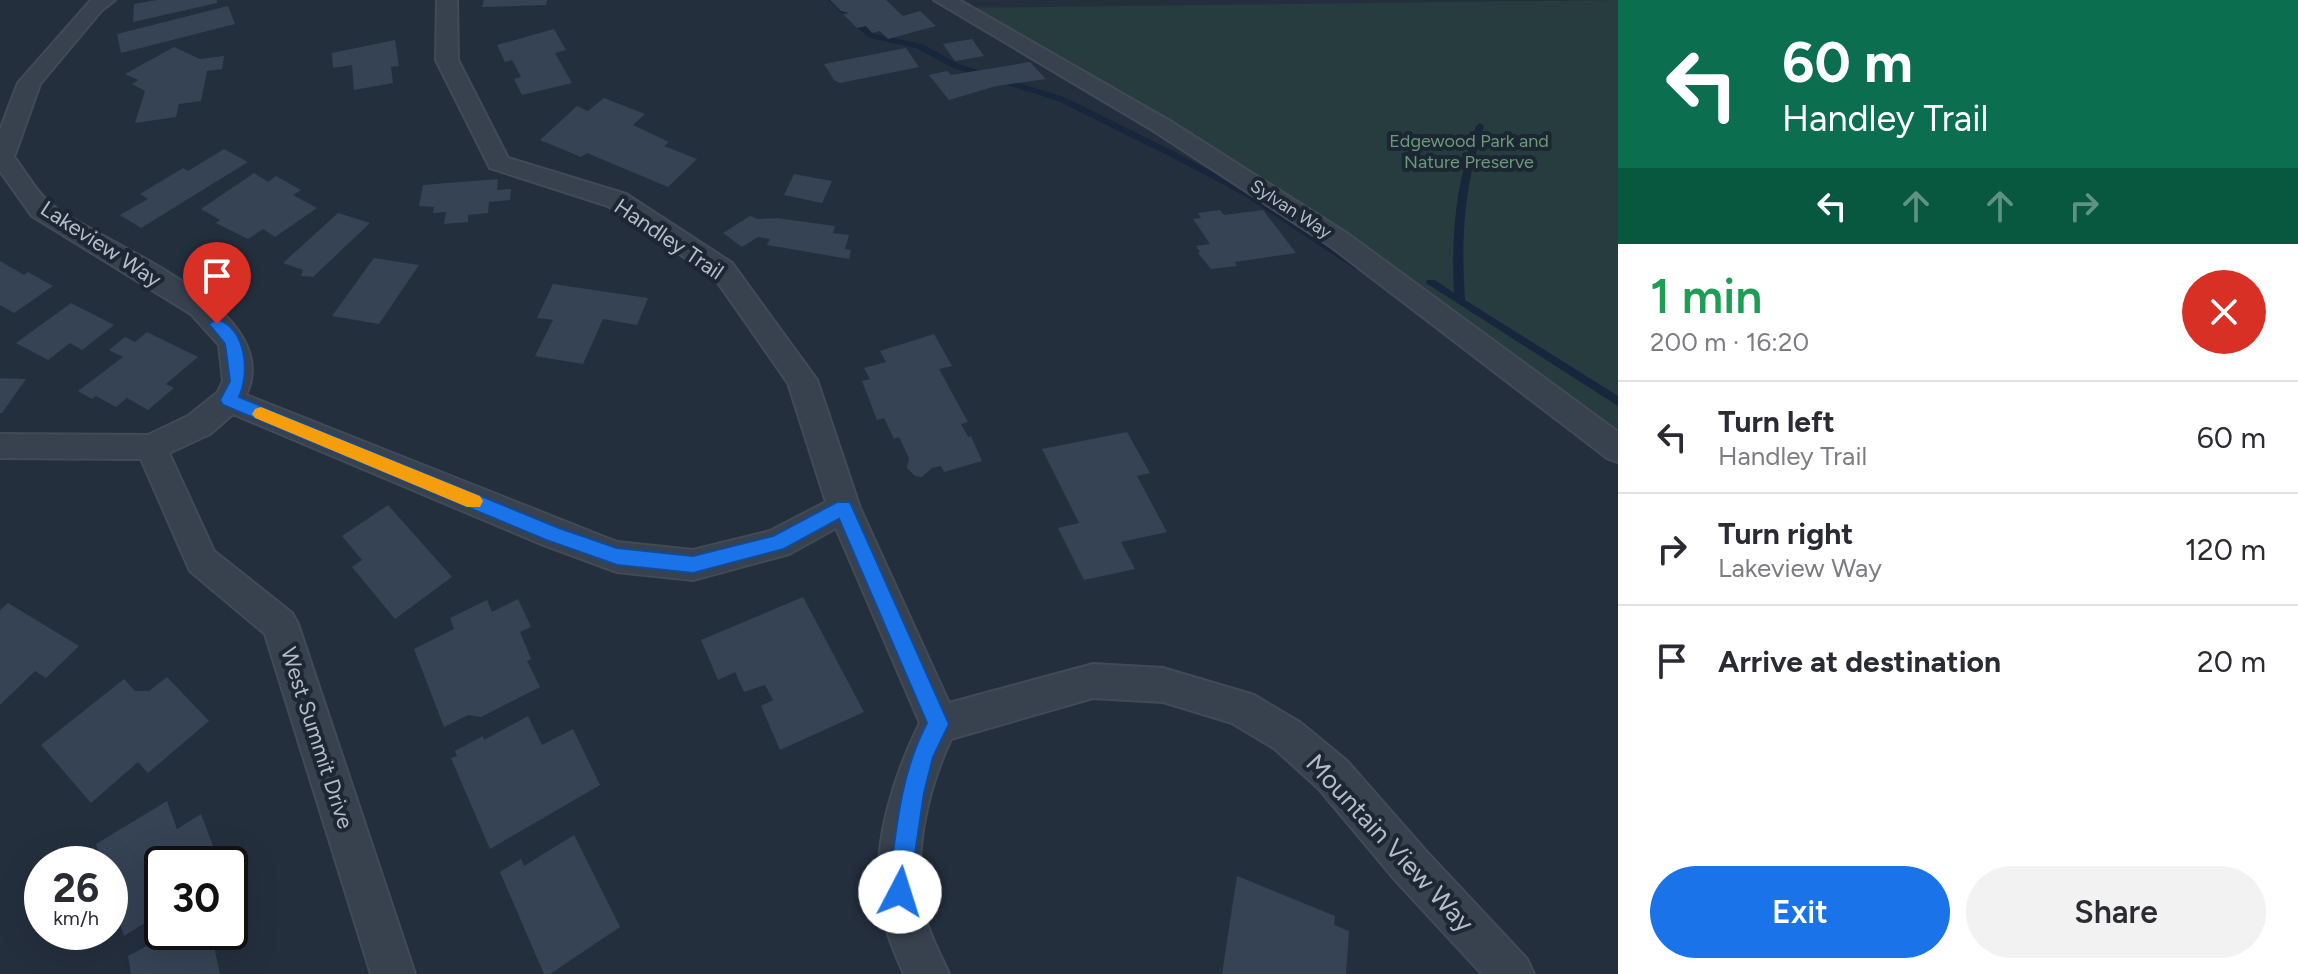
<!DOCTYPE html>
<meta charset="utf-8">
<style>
body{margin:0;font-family:Figtree,sans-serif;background:#f2f2f3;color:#2b2b33;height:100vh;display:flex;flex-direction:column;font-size:30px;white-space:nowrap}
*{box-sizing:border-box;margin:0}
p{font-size:26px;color:#7c7c81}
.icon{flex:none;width:44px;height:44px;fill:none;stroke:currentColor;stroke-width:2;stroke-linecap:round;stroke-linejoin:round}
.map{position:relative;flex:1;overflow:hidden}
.drawer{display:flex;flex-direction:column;background:#fff;width:680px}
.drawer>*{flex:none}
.guide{background:#0b6e4f;color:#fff;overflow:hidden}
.speed{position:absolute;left:24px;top:846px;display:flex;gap:16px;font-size:40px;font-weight:700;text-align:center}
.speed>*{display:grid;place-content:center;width:104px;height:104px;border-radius:50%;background:#fff;box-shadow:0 8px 32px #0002;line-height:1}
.speed small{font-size:20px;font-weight:400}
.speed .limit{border:4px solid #111;border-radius:12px;background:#fff;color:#111}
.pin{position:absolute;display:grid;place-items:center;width:68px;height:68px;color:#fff;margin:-82px -34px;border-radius:50% 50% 50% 0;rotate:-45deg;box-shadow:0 0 8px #0007}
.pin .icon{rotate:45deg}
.me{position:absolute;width:88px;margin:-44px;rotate:5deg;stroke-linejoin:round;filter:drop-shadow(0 0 6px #0008)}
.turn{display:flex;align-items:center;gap:28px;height:168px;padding:0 32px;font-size:36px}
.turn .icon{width:104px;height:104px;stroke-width:2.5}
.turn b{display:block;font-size:56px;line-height:68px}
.lanes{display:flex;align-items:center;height:76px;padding:0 32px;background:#0003;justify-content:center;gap:40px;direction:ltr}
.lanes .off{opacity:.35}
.round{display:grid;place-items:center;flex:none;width:84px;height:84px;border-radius:42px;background:#f2f2f3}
.head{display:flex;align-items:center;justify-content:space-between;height:136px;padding:0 32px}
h1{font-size:48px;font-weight:600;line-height:60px;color:#1e9e55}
.cta{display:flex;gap:16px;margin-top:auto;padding:16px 32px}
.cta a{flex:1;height:92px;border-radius:48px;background:#1a73e8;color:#fff;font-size:32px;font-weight:600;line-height:92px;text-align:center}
.cta a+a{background:#f2f2f3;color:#2b2b33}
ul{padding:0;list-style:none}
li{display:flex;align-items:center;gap:24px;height:112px;padding:0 32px;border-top:2px solid #e1e1e2}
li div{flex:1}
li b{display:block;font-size:30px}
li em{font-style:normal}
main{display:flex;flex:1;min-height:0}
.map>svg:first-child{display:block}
.green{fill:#263c3f}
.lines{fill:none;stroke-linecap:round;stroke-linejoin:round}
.stream{fill:#17263c;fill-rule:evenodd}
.building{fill:#364354}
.minor-casing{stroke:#414a57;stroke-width:4}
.minor{fill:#38414e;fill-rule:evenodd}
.route{fill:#1a73e8;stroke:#114b97;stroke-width:2}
.slow{fill:#f59e0b}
.labels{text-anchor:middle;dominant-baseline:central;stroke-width:8;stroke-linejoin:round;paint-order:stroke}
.far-park-label{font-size:18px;fill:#6b9a76;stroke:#1d2633}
.far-street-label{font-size:18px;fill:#b4bcc9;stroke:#1d2633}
.street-label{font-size:22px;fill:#b4bcc9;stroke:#1d2633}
.near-street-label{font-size:26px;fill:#b4bcc9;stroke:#1d2633}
</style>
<main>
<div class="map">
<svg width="1618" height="974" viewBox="0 0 1618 974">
<rect width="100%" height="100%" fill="#242f3e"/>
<path class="green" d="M1618,0V449L1339,240L956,8Z"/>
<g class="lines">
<path class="stream" d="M828,0H836L875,34L922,44L959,64L1064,97L1177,153L1249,191L1364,267L1363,269H1355L1243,195L1171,157L1058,101L953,68L916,48L869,38Z
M1480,123L1484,126C1464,188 1461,235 1465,300L1618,396V406L1426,283L1427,280H1435L1454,293C1451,232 1456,184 1476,126Z"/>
</g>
<path class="building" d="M157,0H217V3L133,22L134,4Z
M484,0H547L546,5L482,7Z
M830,0H886L903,16L920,11L936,26L888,39L880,31L872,33L866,26L857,28L843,14L849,13L841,11Z
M228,6L235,24L121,53L117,34Z
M554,29L566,50L555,53L572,83L522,95L514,79L521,77L512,60L505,62L497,45Z
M972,39L984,56L955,61L943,44Z
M395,40L399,66L391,67L393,83L354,90L352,65L333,68L332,53Z
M174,47L200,59L224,56L222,69L207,71L201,101L179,104L176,117L135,123L145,91L132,84L138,80L125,74Z
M906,48L919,67L840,83L834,80L824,64Z
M1030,62L1046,79L996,86L949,100L929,75L947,71L951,75Z
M604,98L645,114L633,125L669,142L664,146L697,159L668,187L587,153L581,157L540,140L577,106L588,111Z
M224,149L248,162L141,228L120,215L148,199L140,194L183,168L188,171Z
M254,173L268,182L276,176L301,190L293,195L317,208L275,237L263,229L248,239L216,223L220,220L201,209Z
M794,174L832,181L822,203L784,195Z
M498,179L497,190L511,189L510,200L489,202L488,213L468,215V222L444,224L446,212L433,213L434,207L419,206L423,185Z
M1220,210L1224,215L1263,210L1296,253L1235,262L1237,266L1211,269L1198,253L1200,252L1196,246L1210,244L1193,219L1201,218L1198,213Z
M338,213L370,223L313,277L301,276L303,270L283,263Z
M750,216L758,219L777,218L835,226L833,233L849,235L845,249L851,250L849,259L767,245L770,239L758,237L742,247L723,233Z
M374,258L419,265L379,324L332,316Z
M0,261L24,275L28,272L53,286L14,313L0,305Z
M553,284L648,298L637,325L603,319L583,364L535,356L553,320L537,318Z
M71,303L114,325L82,350L70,343L48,360L16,343Z
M147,332L198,357L166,384L174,388L148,410L127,398L116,407L96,396L92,399L78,391L123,357L109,350L125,337L135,342Z
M934,334L952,366L939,369L968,422L961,424L968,437L971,436L982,461L944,472L941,466L932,468L922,477L915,476L907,468L909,458L899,437L894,439L884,418L877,420L862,381L870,379L864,368L886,362L880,351Z
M0,378L26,379L2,413H0Z
M1127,432L1150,473L1137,476L1167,532L1121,542L1135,569L1084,580L1058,528L1079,523L1042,449Z
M388,505L452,577L395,619L352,567L362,560L342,536Z
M803,597L864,712L780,750L761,706L773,700L765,685L744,692L735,672L718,680L701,640Z
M518,599L531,627L520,632L531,659L527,661L540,687L481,717L468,715L444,727L414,649L454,629L450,618L487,600L492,612Z
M8,603L79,646L46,678L35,671L0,705V610Z
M167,677L209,721L148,773L138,762L91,803L41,745L124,679L135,691H149Z
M528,716L542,745L573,729L600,785L490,849L451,758L457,756L455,751L483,736L484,740Z
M167,801L177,829L201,814L215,851L194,864H162V912L124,936L117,915L110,920V864H102L96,844Z
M574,835L620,927L550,974H544L500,872L521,859L524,866Z
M1237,876L1335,916L1334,925L1349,931L1346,974H1222Z
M64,932H90L68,946Z
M173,932H191L194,947L212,937L220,974H131L128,956Z"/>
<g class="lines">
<g class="minor-casing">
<path id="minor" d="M91,0H115L101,11L40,84L14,157C26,172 37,194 52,205C104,246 287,307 246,395L617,542L693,550L770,531L826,502L788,383L714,277L608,206L490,168L436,60L437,0H457L458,60L508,158L626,194L732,263L817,380L860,508L949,703L1093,664L1163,668L1254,695L1301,723L1347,761L1426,851L1527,959L1534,974H1482L1396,881L1319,789L1275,749L1232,723L1163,702L1093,698L951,739C927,790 911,860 925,916C930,937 941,955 949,974H904C894,951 884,928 880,903C872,844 894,775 920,723L836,528L789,554L693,580L617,572L541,544L233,414L210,434L169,453L214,551L292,613L298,624L415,974H371L265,634L190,571L141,459L0,458V434L148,435L188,416L218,392L223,381L219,345L191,314L32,216L0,171V130L18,83Z
M934,0H959L1170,121L1348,234L1618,432V462L1607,458L1330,246L1154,131Z"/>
</g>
<use href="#minor" class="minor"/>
</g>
<path class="route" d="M217,319C247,329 250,373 239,397L559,528L617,548L693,556L773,536L837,502H850L949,724L933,757L924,793L908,901L900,904L891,901L888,892C896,834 899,776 927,723L839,519L784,549L693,573L617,565L546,540L223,405L220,400L230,381L225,344L209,324Z"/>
<path class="slow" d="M261,407L480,496L483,501L480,507H467L255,418L252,414L255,409Z"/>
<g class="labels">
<g class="far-park-label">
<text x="1469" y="141">Edgewood Park and<tspan x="1469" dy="21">Nature Preserve</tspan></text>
</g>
<g class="far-street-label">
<text transform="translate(1291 209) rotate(33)">Sylvan Way</text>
</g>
<g class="street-label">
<text transform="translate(669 239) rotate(34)">Handley Trail</text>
<text transform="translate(101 244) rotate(33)">Lakeview Way</text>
<text transform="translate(317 738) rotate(72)">West Summit Drive</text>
</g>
<g class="near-street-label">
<text transform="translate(1390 843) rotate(47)">Mountain View Way</text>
</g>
</g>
</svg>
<div class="speed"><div>26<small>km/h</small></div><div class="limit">30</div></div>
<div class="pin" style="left:217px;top:324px;background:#d93025"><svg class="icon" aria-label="arrive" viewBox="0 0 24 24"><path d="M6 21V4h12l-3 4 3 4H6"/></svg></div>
<svg class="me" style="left:900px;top:892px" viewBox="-20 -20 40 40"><circle r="19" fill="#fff"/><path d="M0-13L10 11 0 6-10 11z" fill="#1a73e8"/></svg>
</div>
<section class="drawer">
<div class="guide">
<div class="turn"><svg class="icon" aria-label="left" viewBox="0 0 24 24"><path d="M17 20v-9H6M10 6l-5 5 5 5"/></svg><div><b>60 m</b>Handley Trail</div></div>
<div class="lanes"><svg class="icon" aria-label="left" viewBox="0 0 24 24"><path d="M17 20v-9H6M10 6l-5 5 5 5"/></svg><svg class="icon off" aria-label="ahead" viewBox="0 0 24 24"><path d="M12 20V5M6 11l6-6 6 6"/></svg><svg class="icon off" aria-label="ahead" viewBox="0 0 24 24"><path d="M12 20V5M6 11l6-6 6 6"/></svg><svg class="icon off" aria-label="right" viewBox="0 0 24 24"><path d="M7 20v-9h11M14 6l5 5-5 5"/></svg></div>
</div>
<div class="head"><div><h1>1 min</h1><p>200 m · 16:20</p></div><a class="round" style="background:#d93025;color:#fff"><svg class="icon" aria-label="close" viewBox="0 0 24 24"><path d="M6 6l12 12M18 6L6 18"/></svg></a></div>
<ul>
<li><svg class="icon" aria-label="left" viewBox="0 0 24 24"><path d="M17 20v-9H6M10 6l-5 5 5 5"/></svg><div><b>Turn left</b><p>Handley Trail</p></div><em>60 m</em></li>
<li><svg class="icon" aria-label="right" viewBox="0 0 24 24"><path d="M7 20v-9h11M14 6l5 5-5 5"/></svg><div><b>Turn right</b><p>Lakeview Way</p></div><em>120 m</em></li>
<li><svg class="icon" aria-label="arrive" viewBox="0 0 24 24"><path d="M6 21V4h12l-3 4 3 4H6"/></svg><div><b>Arrive at destination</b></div><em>20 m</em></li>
</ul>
<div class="cta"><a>Exit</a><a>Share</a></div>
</section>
</main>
